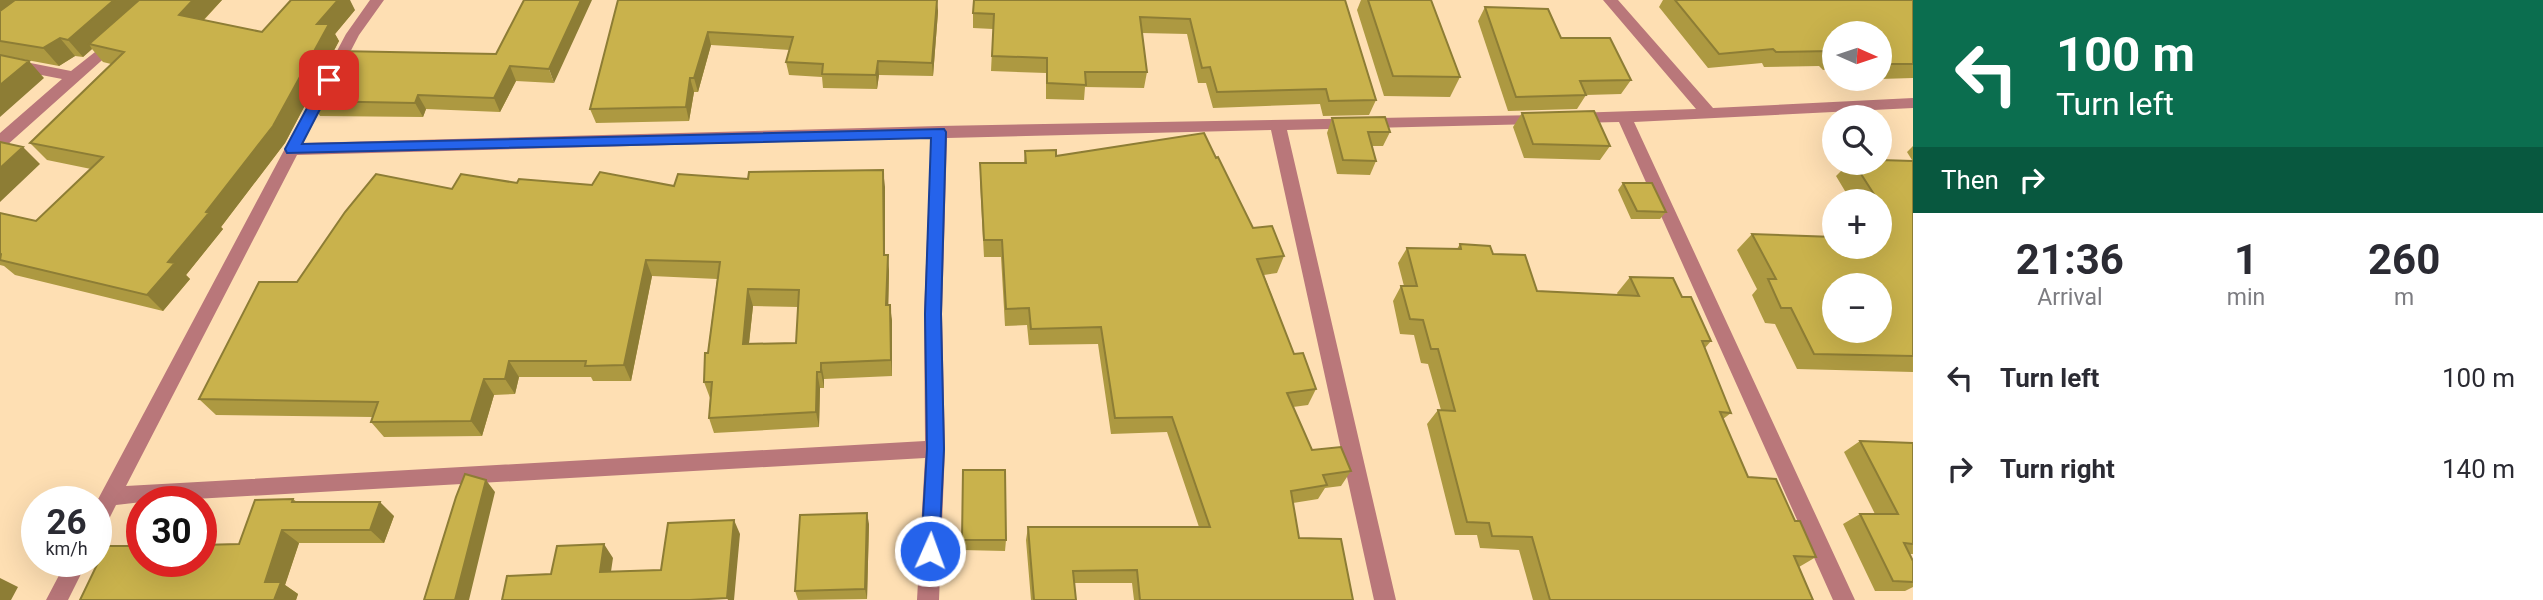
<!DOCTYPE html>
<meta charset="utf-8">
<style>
body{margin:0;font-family:Roboto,sans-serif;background:#f7f7f7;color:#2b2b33;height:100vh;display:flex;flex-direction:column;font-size:26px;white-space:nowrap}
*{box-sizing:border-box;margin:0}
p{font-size:23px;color:#7c7c81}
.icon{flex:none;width:38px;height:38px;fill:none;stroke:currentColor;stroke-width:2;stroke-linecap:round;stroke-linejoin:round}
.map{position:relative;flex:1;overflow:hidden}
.sheet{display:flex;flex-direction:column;background:#fff;width:630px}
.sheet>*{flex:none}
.banner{background:#0b6e4f;color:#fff;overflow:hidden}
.needle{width:46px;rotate:93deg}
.buttons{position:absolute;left:1822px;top:21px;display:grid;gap:14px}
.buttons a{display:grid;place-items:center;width:70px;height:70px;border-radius:50%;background:#fff;box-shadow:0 7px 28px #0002;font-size:35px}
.speed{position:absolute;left:21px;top:486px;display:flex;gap:14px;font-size:35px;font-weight:700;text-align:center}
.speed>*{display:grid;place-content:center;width:91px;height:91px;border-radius:50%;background:#fff;box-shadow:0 7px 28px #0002;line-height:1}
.speed small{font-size:18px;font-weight:400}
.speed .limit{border:10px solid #d22;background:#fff;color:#111}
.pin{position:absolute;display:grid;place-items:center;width:60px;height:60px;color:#fff;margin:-30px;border-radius:14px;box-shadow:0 4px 10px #0006}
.me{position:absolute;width:77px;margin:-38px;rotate:2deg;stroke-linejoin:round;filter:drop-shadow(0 0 5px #0008)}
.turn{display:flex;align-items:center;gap:24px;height:147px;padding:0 28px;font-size:32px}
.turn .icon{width:91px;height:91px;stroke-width:2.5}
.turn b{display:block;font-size:49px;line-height:60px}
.then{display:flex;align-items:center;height:66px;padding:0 28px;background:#0003;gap:14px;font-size:26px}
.eta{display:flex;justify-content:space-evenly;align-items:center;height:119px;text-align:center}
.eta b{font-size:42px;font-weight:700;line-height:49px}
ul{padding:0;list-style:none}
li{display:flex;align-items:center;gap:21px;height:91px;padding:0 28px}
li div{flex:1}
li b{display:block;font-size:26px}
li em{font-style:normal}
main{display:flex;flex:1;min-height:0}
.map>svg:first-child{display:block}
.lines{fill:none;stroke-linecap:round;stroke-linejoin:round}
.minor{fill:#b9777a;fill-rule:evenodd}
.wall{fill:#ad9941;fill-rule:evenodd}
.shaded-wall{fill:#8d7d35}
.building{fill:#c9b24c;stroke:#8d7d35;stroke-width:2;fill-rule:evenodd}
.route{fill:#2563eb;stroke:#184099;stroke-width:2}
</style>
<main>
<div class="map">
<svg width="1913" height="600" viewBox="0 0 1913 600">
<rect width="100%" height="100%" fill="#fedfb3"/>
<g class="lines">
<path class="minor" d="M370,0H384L359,35L303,143L939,126L1546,115L1549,119L1546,123L1541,124L1287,130L1396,600H1374L1271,130L947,138L942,314L945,449L939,600H917L925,458L142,502L116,505L103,531L96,533V503L346,34ZM931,138L924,314L925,441L126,486L297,155Z
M1603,0H1618L1713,108L1913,98V108L1634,122L1855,600H1833L1619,122L1573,123L1565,118L1573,113L1696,109Z
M114,37L121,42L119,45L6,146L0,148V133L62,79L0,67V57L71,71Z
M66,562H87L68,600H46Z"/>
</g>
<path class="wall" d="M0,0H222L204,20L262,32L355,10L335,34L339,41L285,143L221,227L223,229L186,275L190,279L163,311L15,275L4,266L0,265V213L36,221L91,169L47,160L30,143L111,64L103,62L92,49L83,57L75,56L59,66L0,55Z
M524,0L554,83L516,81L500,112L426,109L423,117L320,116L311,101L496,54Z
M618,0L938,12L933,76L879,75L877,89L823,88L822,77L789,75L786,62L790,50L711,45L698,92H694L689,121L596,123L590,109Z
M1345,0L1376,100L1369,115L1323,116L1320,104L1213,108L1206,83H1198L1187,34L1142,33L1147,72L1144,88L1085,87L1084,100L1046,99V73L991,71L993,29L973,28V13Z
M1361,0H1431L1460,77L1450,97L1384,96L1357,10Z
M1663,0H1913V78L1880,79V33H1834V69L1823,70L1819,66L1764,67L1762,63L1708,68L1659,7Z
M1485,7L1561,38L1631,80L1621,94L1586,95L1577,109L1508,111L1478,21Z
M1522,113L1610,146L1600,160L1524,158L1513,127Z
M1332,118L1390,132L1383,146H1372L1376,161L1370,175L1337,174L1327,133Z
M1913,146V372L1797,369L1775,324L1765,323L1752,295L1757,289L1737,250L1752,234L1880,247V201H1851L1836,176L1849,163H1880L1911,161L1912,160L1907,152Z
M1025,151L1056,156L1216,158L1253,228L1284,256L1277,273L1264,275L1294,354L1316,389L1308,405L1293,407L1312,450L1351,471L1341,486L1325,488L1318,499L1293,503L1299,538L1353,600H1134L1132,583H1074L1076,600H1031L1026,540L1028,527H1199L1167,432L1111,434L1098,344L1029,345L1027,325L1005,326L1001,257H984L980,181V163H1024Z
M748,179L885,187V255L889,271L888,305L892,321V376L824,379V388H820L819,427L714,433L709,418L710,398L704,382L717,279L652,276L631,381H593L591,377H519L515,394L494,395L482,436L384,437L371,422L372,417L216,415L199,399L297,282L452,189L517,183L674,186ZM753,306L798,307L796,343L749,344Z
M1623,183L1666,212L1660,219H1631L1618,190Z
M1834,222V233L1830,226Z
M1460,244L1493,254L1537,291L1618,295L1617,293L1630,277L1682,297L1711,341L1705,348L1731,413L1723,419L1748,477L1795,521L1816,557L1799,567L1813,600H1533L1519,550L1480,548L1477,535H1455L1427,424L1438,410H1441L1428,364L1421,363L1414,335L1400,334L1393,301L1401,286H1404L1398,263L1407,248L1457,249Z
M1860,441L1913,443V554H1909L1913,561V587L1905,591H1875L1843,524L1860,514H1875L1844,452Z
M963,470L1006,540L1005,551L962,550Z
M293,499L297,502L394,516L384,543H299L285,585L298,594L296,600H80L239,544Z
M869,524L867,599L798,600L795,591Z"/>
<path class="shaded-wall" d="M0,0H28L0,23Z
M114,0H148L89,44L92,49L83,57L68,40Z
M193,0H222L192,32L179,15Z
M338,0H350L355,10L335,34L339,41L285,143L221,227L223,229L186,275L190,279L163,311L147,295L168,262L206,212L317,24Z
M581,0H592L554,83L549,69Z
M938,0V12L933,76L932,63Z
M708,32L711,45L698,92L694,78Z
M60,38L75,56L59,66L43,48Z
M29,61L44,78L0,117V85Z
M878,61L879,75L877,89L876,75Z
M510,66L516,81L500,112L494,98Z
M690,78L694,92L689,121L686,107Z
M418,95L426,109L423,117L415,103Z
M23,147L40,164L0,202V168Z
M883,170L885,187V271L884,255Z
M888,255L889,271L888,322L886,305Z
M646,260L652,276L631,381L624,365Z
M748,289L753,306L747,360L743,344Z
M890,305L892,321V376L891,360Z
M509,361L519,377L515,394L505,379Z
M821,363L824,379V388L821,372Z
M817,372L820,388L819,427L816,412Z
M484,379L494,395L482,436L471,421Z
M486,480L495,492L469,600H455Z
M380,502L394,516L384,543L370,530Z
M867,513L869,524L867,599L865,589Z
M734,520L740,534L734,600H728L727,598Z
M282,530L299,543L285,585L298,594L296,600H274L265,582Z
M604,544L613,558L609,585L600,572Z
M0,578L18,587L11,600H0Z"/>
<path class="building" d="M15,0H114L68,40L60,38L43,48L0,41V11Z
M139,0H193L179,15L262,32L291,0H338L317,24H329L273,126L206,212L209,213L168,262L175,263L147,295L0,260L1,254L0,253V213L36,221L103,157L30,143L124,52L89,44Z
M524,0H581L549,69L510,66L494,98L418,95L415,103L311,101L337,51L496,54Z
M618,0H937L932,63L878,61L876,75L822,74L823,64L786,62L793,37L708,32L694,78H690L686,107L590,109Z
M974,0H1345L1376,100L1329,101L1326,89L1217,92L1210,67L1202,68L1190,19L1140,17L1147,72H1085L1086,85L1047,83V58L992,56L994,14L973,13Z
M1368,0H1431L1460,77L1393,76Z
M1675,0H1913V64H1880V33H1834V54L1831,51L1776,52L1773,49L1719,54Z
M1485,7L1548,9L1561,38H1610L1631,80L1580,81L1586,95L1516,97Z
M0,55L29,61L0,85Z
M1594,111L1610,146L1533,144L1522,113Z
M1385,117L1390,132H1368L1376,161L1343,160L1332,118Z
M1204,133L1216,158L1218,157L1253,228L1272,226L1284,256L1257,259L1294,354L1303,353L1316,389L1287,393L1312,450L1341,447L1351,471L1323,475L1327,485L1291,491L1299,538L1341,539L1353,600H1140L1137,570L1073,571L1076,600H1034L1028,527H1210L1172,417L1115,418L1101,327L1031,329L1029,308L1006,309L1002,240H984L980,163H1026L1025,151L1056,150V156Z
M0,142L23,147L0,168Z
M1880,160L1913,161V356L1814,354L1791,308H1781L1768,279H1776L1752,234L1834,237V247H1880V210H1884L1854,163H1880ZM1834,285H1880V331H1834Z
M883,170L884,255H888L886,305H890L891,360L821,363V372H817L816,412L709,418L712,382H704L705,353H708L720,262L646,260L624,365L585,366L586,361H509L505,379H484L471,421L371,422L378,402L199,399L259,282H297L345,212L376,174L452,189L461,174L517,183L519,179L592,185L600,172L674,186L678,174L748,179L749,172ZM748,289L799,290L796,343L743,344Z
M1623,183H1652L1666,212L1637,211Z
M1460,244L1490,246L1493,254L1525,255L1537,291L1639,296L1630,277L1673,278L1682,297H1691L1711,341H1702L1731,413L1720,412L1748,477L1776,479L1795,521H1800L1816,557L1794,556L1813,600H1550L1532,537L1492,536L1489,523L1467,522L1438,410L1455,411L1438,349H1431L1423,320L1410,319L1401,286H1417L1407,248L1461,249Z
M1860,441L1913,443V544L1904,543L1913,561V582L1893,581L1860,514H1898Z
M963,470H1005L1006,540H962Z
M465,474L486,480L455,600H424L456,497Z
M293,499L292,502H380L370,530H282L265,582H281L274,600H80L106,546H142V562H201V545L239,544L255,500Z
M867,513L865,589L795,591L800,515Z
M734,520L727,598L690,600H502L507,576L551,574L557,546L604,544L600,572L661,570L668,523Z"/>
<path class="route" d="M329,76L335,80L302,144L944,129L946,132L941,314L944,449L939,551L937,557L930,560L923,557L921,551L927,449L925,314L931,138L287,153L285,149L322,80Z"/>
</svg>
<div class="buttons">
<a><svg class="needle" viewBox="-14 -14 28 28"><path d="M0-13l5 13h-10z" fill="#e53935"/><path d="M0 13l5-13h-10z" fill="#7c7c81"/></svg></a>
<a><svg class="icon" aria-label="search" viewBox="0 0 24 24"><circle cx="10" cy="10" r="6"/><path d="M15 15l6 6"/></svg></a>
<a>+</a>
<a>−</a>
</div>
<div class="speed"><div>26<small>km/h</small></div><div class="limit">30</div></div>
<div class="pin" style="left:329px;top:80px;background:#d93025"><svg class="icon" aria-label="arrive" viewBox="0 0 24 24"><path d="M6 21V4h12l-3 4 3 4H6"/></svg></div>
<svg class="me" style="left:930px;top:551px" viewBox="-20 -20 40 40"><circle r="17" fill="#2563eb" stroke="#fff" stroke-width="3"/><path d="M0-11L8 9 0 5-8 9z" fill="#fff"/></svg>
</div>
<section class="sheet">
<div class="banner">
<div class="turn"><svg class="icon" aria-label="left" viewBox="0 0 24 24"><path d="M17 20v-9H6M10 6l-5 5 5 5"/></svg><div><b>100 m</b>Turn left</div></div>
<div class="then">Then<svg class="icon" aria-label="right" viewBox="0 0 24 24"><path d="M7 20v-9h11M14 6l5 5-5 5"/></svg></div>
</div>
<div class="eta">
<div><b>21:36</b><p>Arrival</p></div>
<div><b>1</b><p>min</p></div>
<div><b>260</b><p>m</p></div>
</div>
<ul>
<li><svg class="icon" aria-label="left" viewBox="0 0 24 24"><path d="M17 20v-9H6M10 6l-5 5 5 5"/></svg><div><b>Turn left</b></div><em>100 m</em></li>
<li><svg class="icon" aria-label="right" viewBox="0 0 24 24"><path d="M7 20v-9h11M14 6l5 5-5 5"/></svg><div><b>Turn right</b></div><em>140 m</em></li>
</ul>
</section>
</main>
